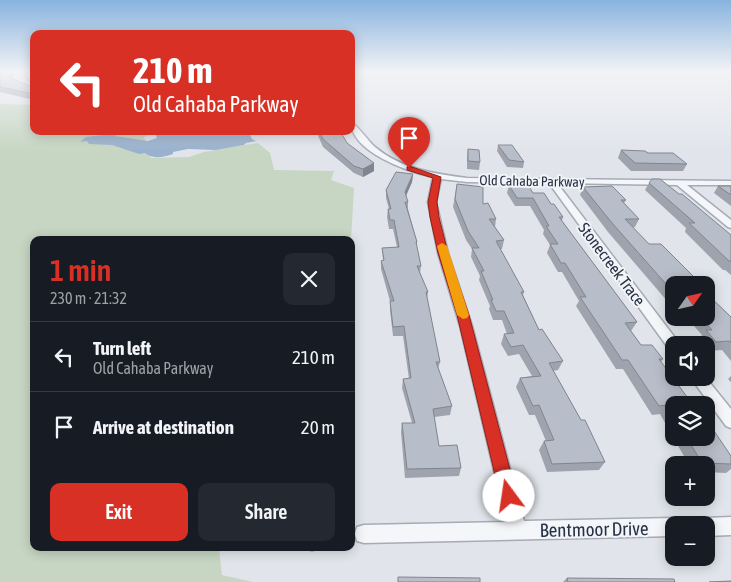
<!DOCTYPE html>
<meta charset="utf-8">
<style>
body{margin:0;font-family:"Asap Condensed",sans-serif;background:#242831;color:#f1f3f6;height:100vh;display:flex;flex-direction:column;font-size:19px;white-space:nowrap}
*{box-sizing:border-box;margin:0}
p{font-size:16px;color:#9ea1a6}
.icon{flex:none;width:28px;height:28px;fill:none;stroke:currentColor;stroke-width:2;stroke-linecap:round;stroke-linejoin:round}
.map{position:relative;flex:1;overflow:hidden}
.drawer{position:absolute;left:30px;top:236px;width:325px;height:315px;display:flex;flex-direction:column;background:#171b24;border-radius:10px;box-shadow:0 2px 12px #0003}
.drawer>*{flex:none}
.hud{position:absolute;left:30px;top:30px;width:325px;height:105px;border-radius:10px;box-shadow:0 2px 12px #0003;background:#d93025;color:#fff;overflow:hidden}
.needle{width:32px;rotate:56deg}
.buttons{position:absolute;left:665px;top:276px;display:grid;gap:10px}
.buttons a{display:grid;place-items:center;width:50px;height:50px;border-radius:10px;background:#171b24;box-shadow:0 2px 12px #0003;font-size:25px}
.pin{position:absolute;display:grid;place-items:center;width:42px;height:42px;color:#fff;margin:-51px -21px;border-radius:50% 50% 50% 0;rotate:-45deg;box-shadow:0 0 5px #0007}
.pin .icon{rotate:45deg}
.me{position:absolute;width:55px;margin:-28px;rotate:346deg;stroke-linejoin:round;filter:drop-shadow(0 0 4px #0008)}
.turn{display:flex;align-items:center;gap:18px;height:105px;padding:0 20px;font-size:22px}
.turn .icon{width:65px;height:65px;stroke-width:2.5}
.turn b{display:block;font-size:35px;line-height:42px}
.round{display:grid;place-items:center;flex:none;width:52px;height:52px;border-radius:10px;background:#242831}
.overview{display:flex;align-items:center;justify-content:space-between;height:85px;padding:0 20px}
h1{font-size:30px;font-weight:600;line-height:38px;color:#d93025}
.cta{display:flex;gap:10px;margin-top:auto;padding:10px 20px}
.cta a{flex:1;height:58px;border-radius:10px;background:#d93025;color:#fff;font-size:20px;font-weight:600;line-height:58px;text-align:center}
.cta a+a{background:#242831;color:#f1f3f6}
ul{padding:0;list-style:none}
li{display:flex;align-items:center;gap:15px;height:70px;padding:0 20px;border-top:1px solid #363941}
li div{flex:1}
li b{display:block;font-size:19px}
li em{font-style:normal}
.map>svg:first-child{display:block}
.green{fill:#c6d6c2}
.water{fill:#99b1ce}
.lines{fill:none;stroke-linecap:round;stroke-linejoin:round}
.minor-casing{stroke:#a6abb6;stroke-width:3}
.path{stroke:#bfc3ca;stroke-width:4;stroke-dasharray:5.5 5.5;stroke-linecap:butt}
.minor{fill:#f4f6f9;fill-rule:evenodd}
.wall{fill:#9ea3ad}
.shaded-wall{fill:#81858d}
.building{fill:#b8bec9;stroke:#81858d}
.route{fill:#d93025;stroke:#8d1f18}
.slow{fill:#f59e0b}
.labels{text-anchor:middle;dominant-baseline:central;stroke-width:4;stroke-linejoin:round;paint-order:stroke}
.far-street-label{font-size:14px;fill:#283145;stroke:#f1f4f8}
.street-label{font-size:16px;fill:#283145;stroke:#f1f4f8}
.near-street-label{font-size:19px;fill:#283145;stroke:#f1f4f8}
</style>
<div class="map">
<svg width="731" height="582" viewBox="0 0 731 582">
<rect width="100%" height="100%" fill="#e1e5eb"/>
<path class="green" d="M0,104L34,105V131H156L144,137L151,158L189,157L204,152L258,143L270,153L274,170L334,171L331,180L354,188L351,240H34V548H219L222,575L253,582H0Z"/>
<path class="water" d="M99,131H121L115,136L148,141L157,138L155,134L164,131H199L214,135L224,131H254L250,135L252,139L256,141L246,143L244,145L216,150L188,149L173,152V154C163,157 154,160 145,153L139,154L112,145L89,144L87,141L80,142L86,137L103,135L98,133Z"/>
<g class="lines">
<g class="minor-casing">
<path id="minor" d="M26,71H30L34,83L27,77Z
M351,122C360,128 367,140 375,147C401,169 435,174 467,178L731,181V185H687L731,220V228L728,227L677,185L557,183L679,343L680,345H674V351L669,349L549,183L467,182L441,179L436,202L448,253L472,326L524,521L674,518L680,521L682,525H674V536L364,543L357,541L355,534L357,527L364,525L506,522L460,326L438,253L428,202L433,177C409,172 351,152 351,122Z
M691,378H706L731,409V428L726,426Z
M731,517V535L706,536V525H698L700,521L706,518Z"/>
</g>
<path class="path" d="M312,548V552"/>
<use href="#minor" class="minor"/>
</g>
<path class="wall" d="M0,71H12L13,79L34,88V100L0,92Z
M316,131H340L347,143L374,171L363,177L354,173L323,147Z
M498,145L524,162L523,168L507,167L497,151Z
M468,149L480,162L479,170L467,169V157Z
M621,150L648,153L687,164L683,171H631L618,158Z
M413,174L412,182L406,196L408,202V209L417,242V247L421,266L420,273L428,292L427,298L440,362L438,369L452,406L450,415L434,417L439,446L461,468L459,476L405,478L401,432L402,423H412L402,388L403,379H409L403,336H393L390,310V301L381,269V261L383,260L382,248L397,247L393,229H389L387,217L388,209H389L386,198V190Z
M649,183L679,194L731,235V275L725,270H723L685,232L686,228L645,190Z
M457,184L483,204L496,219L495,227L504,240L502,249H500L524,292L523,295L539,330L563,361L558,370L553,371L605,462L599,470L547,472L539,450L544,441H546L535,415H529L516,387L520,378L532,376L519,354L508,356L501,344L504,334H507L502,320H493L489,309L490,306L479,280L480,276L471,257L472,249L466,240L453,207Z
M509,185L533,193L551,204L563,217L562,221L637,322L631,331L641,345L663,359L661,362L674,405V438H706L731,456V469L726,473L706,472V465H689L660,414L652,415L623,369H616L576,306L579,301L562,272H558L547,253L550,245L543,234L544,230L530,206H515L507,193Z
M718,186H731V206L714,193Z
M583,187L626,200L624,203L639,219L635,227H633L674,285V309L608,232L580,195Z
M706,289L708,290L706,293L731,317V361L722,350L709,351L706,348V345H704L699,339L702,335L687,318H706Z
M731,376V382L728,379Z
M567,578L675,582H563Z"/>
<path class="shaded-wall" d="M10,71H12L13,84L11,78Z
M354,93V99L351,100V94Z
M374,163V171L363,177V169Z
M413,174L412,182L404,200L405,192Z"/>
<path class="building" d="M0,71H10L11,78L34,88V94L0,87Z
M319,131H340L347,143L374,163L363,169L354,166L323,139Z
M498,145H512L524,162L509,160Z
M468,149L479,150L480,162L468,161Z
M621,150L645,151L648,153H673L687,164L635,163Z
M396,172L413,174L405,192L408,202H405L417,242H416L421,266H417L428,292H426L440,362H436L452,406L433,409L439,446L457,445L461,468L407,469L402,423H415L403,379L411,378L404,326L393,327L390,301H394L381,261L384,260L382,248L399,247L394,220H390L388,209H391L386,190Z
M652,179H660L679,194H682L731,235V261H729L689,223H695L649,183Z
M457,184L483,187V204L488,203L496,219H489L504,240L496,241L524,292H521L539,330L542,329L563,361L549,363L581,420H585L605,462L552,464L544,441L554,440L539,405L533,406L520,378L541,376L523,345L511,347L504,334L514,333L504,311H496L491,300H493L481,271H484L472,248H479L468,231L455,199Z
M509,185H528L533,193H544L551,204H554L563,217H559L637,322L625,323L641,345H652L663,359H659L693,405H674V416L667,405L659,406L628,360H622L580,297H586L565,263H561L550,244H558L546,226H549L533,198H517Z
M612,186L626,200H621L639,219H625L649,244H661L702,285H674V293L612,223L583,187Z
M718,186H731V195Z
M706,293L731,317V343L729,341L716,342L706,330H712L701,318H706Z
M706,419L731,456V464L702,463L687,438H706Z
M398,577L480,578V582H398Z
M567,578L674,579L675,582H568Z
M731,581V582H709Z"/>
<linearGradient id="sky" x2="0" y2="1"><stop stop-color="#88b3de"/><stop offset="0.47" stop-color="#f2f3f6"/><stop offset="1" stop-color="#f2f3f6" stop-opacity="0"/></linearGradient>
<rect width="731" height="152" fill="url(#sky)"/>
<path class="route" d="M409,166L441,177L437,202L439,217L448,253L469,315L517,496L515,502L509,505L502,502L500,496L457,315L438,253L430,217L428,202L433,178L407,170V167Z"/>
<path class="slow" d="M442,243L447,246L469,315L467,318L463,319L457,315L437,246Z"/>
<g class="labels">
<g class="far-street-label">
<text transform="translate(532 181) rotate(1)">Old Cahaba Parkway</text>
</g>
<g class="street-label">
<text transform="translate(612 264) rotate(53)">Stonecreek Trace</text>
</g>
<g class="near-street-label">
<text transform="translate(594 529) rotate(-1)">Bentmoor Drive</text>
</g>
</g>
</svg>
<div class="buttons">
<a><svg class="needle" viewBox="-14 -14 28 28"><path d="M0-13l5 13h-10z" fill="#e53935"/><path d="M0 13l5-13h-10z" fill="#9ea1a6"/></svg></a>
<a><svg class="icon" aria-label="sound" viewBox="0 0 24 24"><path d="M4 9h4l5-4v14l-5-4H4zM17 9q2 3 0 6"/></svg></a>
<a><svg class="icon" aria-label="layers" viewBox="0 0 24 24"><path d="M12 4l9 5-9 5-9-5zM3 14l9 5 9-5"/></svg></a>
<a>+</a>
<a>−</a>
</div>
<div class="pin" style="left:409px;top:168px;background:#d93025"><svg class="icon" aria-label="arrive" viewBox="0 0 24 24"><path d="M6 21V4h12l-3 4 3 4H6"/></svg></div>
<svg class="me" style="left:509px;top:496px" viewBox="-20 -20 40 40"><circle r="19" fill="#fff"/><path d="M0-13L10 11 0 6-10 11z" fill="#d93025"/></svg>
<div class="hud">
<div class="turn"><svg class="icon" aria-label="left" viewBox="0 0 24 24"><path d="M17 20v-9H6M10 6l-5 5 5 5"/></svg><div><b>210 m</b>Old Cahaba Parkway</div></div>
</div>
<section class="drawer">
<div class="overview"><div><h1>1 min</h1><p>230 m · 21:32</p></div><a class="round"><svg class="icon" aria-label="close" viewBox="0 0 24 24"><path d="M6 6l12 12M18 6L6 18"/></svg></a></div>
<ul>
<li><svg class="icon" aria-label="left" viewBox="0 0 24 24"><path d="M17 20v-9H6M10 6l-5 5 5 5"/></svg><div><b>Turn left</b><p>Old Cahaba Parkway</p></div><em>210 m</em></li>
<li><svg class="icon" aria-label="arrive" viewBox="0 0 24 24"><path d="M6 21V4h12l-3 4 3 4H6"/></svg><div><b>Arrive at destination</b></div><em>20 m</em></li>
</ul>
<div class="cta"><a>Exit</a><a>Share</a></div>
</section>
</div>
